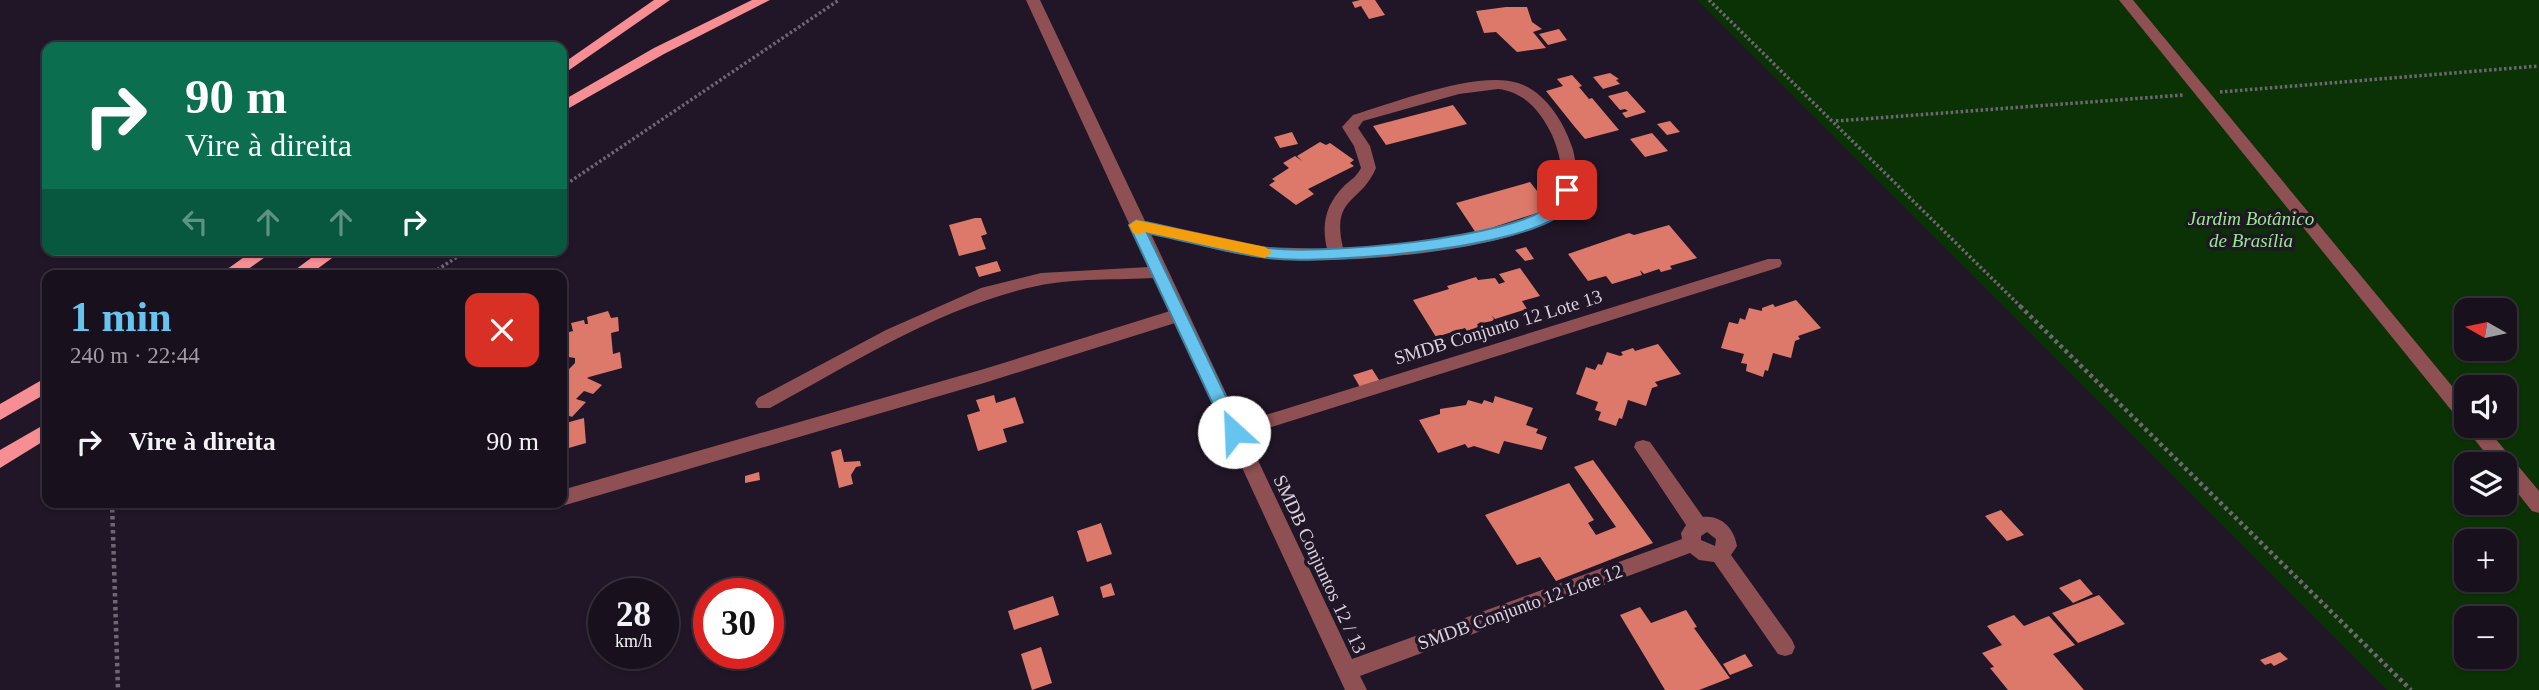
<!DOCTYPE html>
<html lang="pt">
<meta charset="utf-8">
<style>
body{margin:0;font-family:"Times New Roman",serif;background:#221926;color:#f1f3f6;height:100vh;display:flex;flex-direction:column;font-size:26px;white-space:nowrap}
*{box-sizing:border-box;margin:0}
p{font-size:23px;color:#9f9da4}
.icon{flex:none;width:38px;height:38px;fill:none;stroke:currentColor;stroke-width:2;stroke-linecap:round;stroke-linejoin:round}
.map{position:relative;flex:1;overflow:hidden}
.details{position:absolute;left:42px;top:270px;width:525px;height:238px;display:flex;flex-direction:column;background:#19101d;border-radius:14px;box-shadow:0 2px 5px #0004,0 0 0 2px #37303b}
.details>*{flex:none}
.guide{position:absolute;left:42px;top:42px;width:525px;height:214px;border-radius:14px;box-shadow:0 2px 5px #0004,0 0 0 2px #37303b;background:#0b6e4f;color:#fff;overflow:hidden}
.needle{width:46px;rotate:279deg}
.fabs{position:absolute;left:2454px;top:298px;display:grid;gap:14px}
.fabs a{display:grid;place-items:center;width:63px;height:63px;border-radius:14px;background:#19101d;box-shadow:0 2px 5px #0004,0 0 0 2px #37303b;font-size:35px}
.speed{position:absolute;left:588px;top:578px;display:flex;gap:14px;font-size:35px;font-weight:700;text-align:center}
.speed>*{display:grid;place-content:center;width:91px;height:91px;border-radius:50%;background:#19101d;box-shadow:0 2px 5px #0004,0 0 0 2px #37303b;line-height:1}
.speed small{font-size:18px;font-weight:400}
.speed .limit{border:10px solid #d22;background:#fff;color:#111}
.pin{position:absolute;display:grid;place-items:center;width:60px;height:60px;color:#fff;margin:-30px;border-radius:14px;box-shadow:0 4px 10px #0006}
.me{position:absolute;width:77px;margin:-38px;rotate:335deg;stroke-linejoin:round;filter:drop-shadow(0 0 5px #0008)}
.turn{display:flex;align-items:center;gap:24px;height:147px;padding:0 28px;font-size:32px}
.turn .icon{width:91px;height:91px;stroke-width:2.5}
.turn b{display:block;font-size:49px;line-height:60px}
.lanes{display:flex;align-items:center;height:66px;padding:0 28px;background:#0003;justify-content:center;gap:35px;direction:ltr}
.lanes .off{opacity:.35}
.round{display:grid;place-items:center;flex:none;width:74px;height:74px;border-radius:14px;background:#221926}
.overview{display:flex;align-items:center;justify-content:space-between;height:119px;padding:0 28px}
h1{font-size:42px;font-weight:600;line-height:52px;color:#66c4ef}
ul{padding:0;list-style:none}
li{display:flex;align-items:center;gap:21px;height:105px;padding:0 28px}
li div{flex:1}
li b{display:block;font-size:26px}
li em{font-style:normal}
.map>svg:first-child{display:block}
.green{fill:#0b3205;fill-rule:evenodd}
.building{fill:#dd796a}
.lines{fill:none;stroke-linecap:round;stroke-linejoin:round}
.path-far1{stroke:#6f6674;stroke-width:3.5;stroke-dasharray:2.5 2.5;stroke-linecap:butt}
.path{stroke:#6f6674;stroke-width:4.5;stroke-dasharray:3.5 3.5;stroke-linecap:butt}
.minor{fill:#8f5053;fill-rule:evenodd}
.major{fill:#f78e93;fill-rule:evenodd}
.route{fill:#66c4ef;stroke:#427f9b;stroke-width:2}
.slow{fill:#f59e0b}
.labels{text-anchor:middle;dominant-baseline:central;stroke-width:7;stroke-linejoin:round;paint-order:stroke}
.park-label{font-size:19px;font-style:italic;fill:#95ec89;stroke:#211627}
.street-label{font-size:19px;fill:#d9d2dd;stroke:#211627}
</style>
<div class="map">
<svg width="2539" height="690" viewBox="0 0 2539 690">
<rect width="100%" height="100%" fill="#211627"/>
<path class="green" d="M1697,0H2539V690H2387ZM2466,310H2504V348H2466ZM2466,387H2504V425H2466ZM2466,464H2504V502H2466ZM2466,541H2504V579H2466ZM2466,618H2504V656H2466Z"/>
<path class="building" d="M1360,0H1375L1385,15L1369,19L1361,6L1355,8L1352,2Z
M1506,7H1527L1532,22L1542,29L1533,32L1546,48L1517,52L1496,32L1484,33L1476,11Z
M1559,29L1567,40L1548,45L1539,34Z
M1610,73L1619,79L1616,80L1620,84L1603,89L1593,77Z
M1572,75L1582,86L1579,87L1589,99L1592,98L1619,130L1585,139L1574,126L1546,91L1563,86L1557,79Z
M1627,91L1646,112L1626,118L1622,113L1628,111L1625,109L1620,110L1608,96Z
M1453,105L1467,124L1386,145L1373,126Z
M1670,121L1680,132L1667,135L1657,124Z
M1292,132L1298,144L1280,148L1274,137Z
M1652,133L1668,151L1645,157L1630,139Z
M1320,142L1326,145L1330,143L1354,160L1350,163L1354,166L1308,189L1314,194L1296,205L1269,185L1275,181L1272,179L1289,168L1283,163L1295,156L1302,161L1297,156Z
M1530,182L1549,206L1541,208L1543,211L1476,233L1456,203Z
M975,218H981L987,234L981,236L986,249L959,256L949,225Z
M1669,225L1697,258L1670,266L1672,269L1661,272L1659,269L1644,274L1640,270L1642,275L1612,284L1606,276L1588,281L1568,254L1629,233L1634,235Z
M1526,247L1534,259L1525,261L1515,250Z
M997,261L1001,271L979,277L975,267Z
M1520,268L1540,296L1522,301L1527,309L1495,319L1491,315L1494,319L1492,321L1477,324L1479,327L1467,331L1465,328L1436,337L1413,300L1449,289L1447,286L1476,277L1478,280L1495,278L1499,284L1505,282L1499,274Z
M1796,300L1821,328L1798,336L1800,339L1795,341L1791,358L1773,353L1768,371L1765,370L1763,377L1746,371L1747,364L1741,363L1744,354L1721,348L1729,322L1738,324L1740,318L1745,320L1749,308L1762,311V308L1773,304L1775,307Z
M608,311L611,318L618,317L619,331L611,333L613,354L620,352L622,368L589,377L587,378L602,385L593,394L584,391L576,399L586,402L572,417L562,413V376L575,363V358L562,356V339L566,338L565,333L573,331L571,323L584,320L585,324H588L587,317Z
M1658,344L1681,374L1655,382L1658,386L1652,388L1646,406L1628,400L1622,419L1619,418L1616,426L1598,420L1601,412L1595,410L1598,402L1576,394L1586,367L1595,370L1598,364L1602,365L1607,352L1620,356L1623,355L1621,352L1633,348L1635,351Z
M1372,369L1381,383L1361,389L1353,375Z
M994,395L996,403L1015,397L1024,423L1003,429L1007,442L978,451L967,415L980,411L976,400Z
M1495,396L1533,408L1526,425L1538,429L1536,433L1547,437L1542,450L1504,441L1499,454L1474,446L1468,448L1465,444L1438,453L1419,420L1440,414V409L1466,405L1468,400L1482,404L1484,400L1493,403Z
M584,418L586,443L562,450V424Z
M841,449L844,462L860,461L861,466L856,467L851,475L853,484L839,488L831,452Z
M1593,460L1653,543L1556,581L1540,557L1517,565L1485,515L1569,483L1594,520L1588,523L1596,535L1616,527L1574,467Z
M759,472L760,480L745,483V476Z
M2001,510L2024,535L2007,541L1985,516Z
M1101,523L1112,554L1087,562L1077,531Z
M2080,579L2093,594L2073,603L2059,588Z
M1111,583L1115,595L1103,598L1100,587Z
M2099,595L2125,624L2078,643L2052,613Z
M1053,596L1059,615L1014,630L1008,611Z
M1640,607L1651,623L1686,610L1697,627L1694,628L1730,678L1699,690H1665L1620,615Z
M2014,615L2024,626L2049,616L2075,645L2053,654L2084,690H2008L1990,668L1994,667L1982,653L2002,645L1987,626Z
M1041,647L1052,683L1032,690L1021,654Z
M2280,652L2288,659L2274,666L2271,663L2265,665L2260,660Z
M1745,654L1753,666L1730,675L1723,664Z"/>
<g class="lines">
<path class="path-far1" d="M1709,0L2022,308
M2220,92L2539,66
M1836,121L2183,95
M562,187L839,0
M429,275L468,250"/>
<path class="path" d="M2020,306L2411,690
M112,502L118,690"/>
<path class="minor" d="M1026,0H1040L1145,221L1266,247L1327,249C1321,223 1326,204 1345,185C1351,180 1357,176 1361,168L1354,146L1342,127L1353,115C1393,103 1478,70 1518,83C1546,92 1565,124 1573,150C1578,170 1579,195 1564,210C1522,253 1330,265 1270,259C1230,255 1190,242 1151,234L1240,423L1768,259H1780L1782,263L1780,267L1246,435L1352,659L1682,539L1681,533L1686,525L1634,447L1636,442L1643,440L1650,442L1703,517C1721,515 1734,528 1737,546L1731,555L1792,640L1795,647L1792,654L1785,656L1778,654L1714,562L1699,560L1690,553L1360,676L1367,690H1345L1175,323L984,383L562,506L555,504L562,502V490L984,369L1170,311L1155,278C1118,280 1073,278 1037,286C942,306 855,362 770,408H758L755,403L758,398L886,330L981,288L1041,273L1149,267ZM1498,89C1525,92 1541,112 1552,135C1560,153 1568,185 1554,202C1525,236 1388,246 1343,248C1331,196 1360,205 1376,168L1370,146L1358,128L1363,121L1459,94ZM1707,532L1716,539L1715,546L1701,540V536Z
M2119,0H2133L2466,403V425H2484L2539,491V513L2532,511L2504,476V464H2494L2467,430L2465,423L2460,421Z"/>
<path class="major" d="M654,0H670L562,75V64Z
M752,0H770L664,54L562,112V101L654,48Z
M254,250H275L240,275H219Z
M322,250H343L309,275H288Z
M47,377V393L0,420V404Z
M47,423V439L0,468V450Z"/>
</g>
<path class="route" d="M1567,186L1574,190C1571,196 1569,205 1565,210C1532,249 1319,265 1268,258C1228,253 1187,241 1147,233L1243,432L1240,437H1228L1226,432L1129,225L1136,220C1180,229 1224,242 1268,248C1321,255 1512,239 1551,205C1556,201 1558,193 1562,187Z"/>
<path class="slow" d="M1136,220L1265,247L1272,252L1265,258L1145,232L1139,235L1133,233L1129,225Z"/>
<g class="labels">
<g class="park-label">
<text x="2251" y="218">Jardim Botânico<tspan x="2251" dy="22">de Brasília</tspan></text>
</g>
<g class="street-label">
<text transform="translate(1498 327) rotate(-17)">SMDB Conjunto 12 Lote 13</text>
<text transform="translate(1320 564) rotate(65)">SMDB Conjuntos 12 / 13</text>
<text transform="translate(1520 607) rotate(-20)">SMDB Conjunto 12 Lote 12</text>
</g>
</g>
</svg>
<div class="fabs">
<a><svg class="needle" viewBox="-14 -14 28 28"><path d="M0-13l5 13h-10z" fill="#e53935"/><path d="M0 13l5-13h-10z" fill="#9f9da4"/></svg></a>
<a><svg class="icon" aria-label="sound" viewBox="0 0 24 24"><path d="M4 9h4l5-4v14l-5-4H4zM17 9q2 3 0 6"/></svg></a>
<a><svg class="icon" aria-label="layers" viewBox="0 0 24 24"><path d="M12 4l9 5-9 5-9-5zM3 14l9 5 9-5"/></svg></a>
<a>+</a>
<a>−</a>
</div>
<div class="speed"><div>28<small>km/h</small></div><div class="limit">30</div></div>
<div class="pin" style="left:1567px;top:190px;background:#d93025"><svg class="icon" aria-label="arrive" viewBox="0 0 24 24"><path d="M6 21V4h12l-3 4 3 4H6"/></svg></div>
<svg class="me" style="left:1234px;top:432px" viewBox="-20 -20 40 40"><circle r="19" fill="#fff"/><path d="M0-13L10 11 0 6-10 11z" fill="#66c4ef"/></svg>
<div class="guide">
<div class="turn"><svg class="icon" aria-label="right" viewBox="0 0 24 24"><path d="M7 20v-9h11M14 6l5 5-5 5"/></svg><div><b>90 m</b>Vire à direita</div></div>
<div class="lanes"><svg class="icon off" aria-label="left" viewBox="0 0 24 24"><path d="M17 20v-9H6M10 6l-5 5 5 5"/></svg><svg class="icon off" aria-label="ahead" viewBox="0 0 24 24"><path d="M12 20V5M6 11l6-6 6 6"/></svg><svg class="icon off" aria-label="ahead" viewBox="0 0 24 24"><path d="M12 20V5M6 11l6-6 6 6"/></svg><svg class="icon" aria-label="right" viewBox="0 0 24 24"><path d="M7 20v-9h11M14 6l5 5-5 5"/></svg></div>
</div>
<section class="details">
<div class="overview"><div><h1>1 min</h1><p>240 m · 22:44</p></div><a class="round" style="background:#d93025;color:#fff"><svg class="icon" aria-label="close" viewBox="0 0 24 24"><path d="M6 6l12 12M18 6L6 18"/></svg></a></div>
<ul>
<li><svg class="icon" aria-label="right" viewBox="0 0 24 24"><path d="M7 20v-9h11M14 6l5 5-5 5"/></svg><div><b>Vire à direita</b></div><em>90 m</em></li>
</ul>
</section>
</div>
